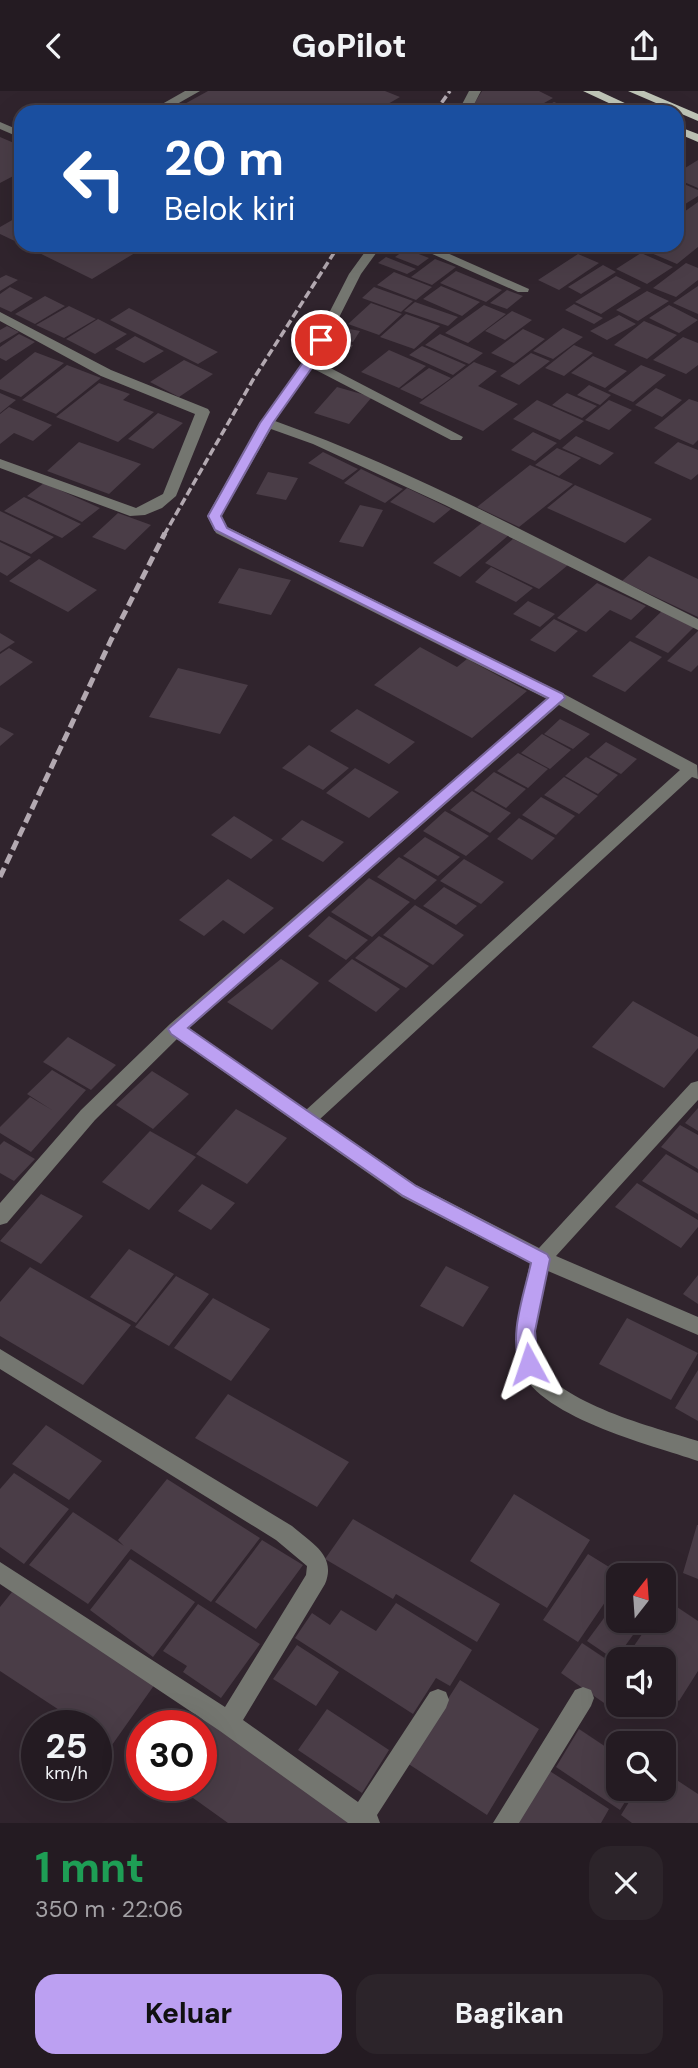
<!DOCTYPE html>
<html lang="id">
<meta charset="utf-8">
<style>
body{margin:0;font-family:"DM Sans",sans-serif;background:#2c242a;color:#f1f3f6;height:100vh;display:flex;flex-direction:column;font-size:26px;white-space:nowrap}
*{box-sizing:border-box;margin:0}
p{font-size:23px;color:#a3a1a5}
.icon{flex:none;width:38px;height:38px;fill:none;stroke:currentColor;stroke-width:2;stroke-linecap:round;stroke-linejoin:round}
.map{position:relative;height:1732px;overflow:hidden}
.panel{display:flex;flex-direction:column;background:#241b22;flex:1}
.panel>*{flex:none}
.hud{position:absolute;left:14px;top:14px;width:670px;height:147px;border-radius:21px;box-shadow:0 7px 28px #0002,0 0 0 2px #413940;background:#1a4fa0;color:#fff;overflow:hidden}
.needle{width:46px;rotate:17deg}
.buttons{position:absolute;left:606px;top:1472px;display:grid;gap:14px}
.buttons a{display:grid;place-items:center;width:70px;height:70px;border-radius:14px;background:#241b22;box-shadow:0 7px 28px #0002,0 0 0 2px #413940;font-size:35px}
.speed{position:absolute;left:21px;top:1619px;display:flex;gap:14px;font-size:35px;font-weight:700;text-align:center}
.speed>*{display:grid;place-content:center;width:91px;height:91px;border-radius:50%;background:#241b22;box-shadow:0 7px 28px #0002,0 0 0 2px #413940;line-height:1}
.speed small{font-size:18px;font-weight:400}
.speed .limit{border:10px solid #d22;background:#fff;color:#111}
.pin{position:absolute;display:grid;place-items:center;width:60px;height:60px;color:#fff;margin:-30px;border:4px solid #fff;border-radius:50%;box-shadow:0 2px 7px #0007}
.me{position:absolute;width:77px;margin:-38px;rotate:355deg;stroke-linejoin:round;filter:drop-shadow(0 0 5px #0008)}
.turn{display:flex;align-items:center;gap:24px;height:147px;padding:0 35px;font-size:32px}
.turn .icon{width:91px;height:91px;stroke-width:2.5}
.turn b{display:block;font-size:49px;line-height:60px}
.round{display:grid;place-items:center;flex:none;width:74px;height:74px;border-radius:21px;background:#2c242a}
.head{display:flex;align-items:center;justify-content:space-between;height:119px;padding:0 35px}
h1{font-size:42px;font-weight:800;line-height:52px;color:#1e9e55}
.cta{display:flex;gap:14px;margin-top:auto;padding:14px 35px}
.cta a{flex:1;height:80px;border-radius:21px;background:#bca0f2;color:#111;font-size:28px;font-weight:800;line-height:80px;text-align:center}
.cta a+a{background:#2c242a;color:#f1f3f6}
header{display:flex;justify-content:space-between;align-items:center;height:91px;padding:0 35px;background:#241b22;font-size:32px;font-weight:800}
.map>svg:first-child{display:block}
.building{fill:#4a3d47}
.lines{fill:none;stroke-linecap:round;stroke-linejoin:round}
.minor{fill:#747670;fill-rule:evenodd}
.major{fill:#c0c6b8;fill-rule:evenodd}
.rail-far1{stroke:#b3a9b1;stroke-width:3.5;stroke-dasharray:8 3.5;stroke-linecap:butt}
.rail{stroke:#b3a9b1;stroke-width:5;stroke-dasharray:10 5;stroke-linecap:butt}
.route{fill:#bca0f2;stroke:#7a689d;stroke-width:2}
</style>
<header><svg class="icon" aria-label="back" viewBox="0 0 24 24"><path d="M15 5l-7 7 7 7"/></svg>GoPilot<svg class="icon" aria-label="share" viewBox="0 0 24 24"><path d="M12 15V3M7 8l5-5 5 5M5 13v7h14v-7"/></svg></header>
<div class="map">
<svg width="698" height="1732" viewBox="0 0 698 1732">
<rect width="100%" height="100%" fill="#30242d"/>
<path class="building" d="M208,0H385L400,6L374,21H170Z
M482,0H539L553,7L528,21H469Z
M554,11L578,21H536Z
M0,46L21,55V81L0,92Z
M698,69V97L677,88V82Z
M677,90L698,99V105L682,115L677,113Z
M698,111V156L677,173L637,156L677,154V126Z
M21,124V153L0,143V136Z
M23,154H148L92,188Z
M406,158L429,167L418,175L395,166Z
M641,162L673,176L647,193L616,178Z
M578,163L599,172L559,199L538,189Z
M386,166L416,178L407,183L378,172Z
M435,168L456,176L432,194L411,186Z
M686,172L698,177V189L676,206L653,197Z
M603,174L616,181L581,203L568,196Z
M456,180L502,199L486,211L440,192Z
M394,181L432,196L416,209L377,194Z
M6,184L18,189L0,200V187Z
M616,185L641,197L601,223L575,211Z
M441,195L480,211L462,225L423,208Z
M698,195V223L673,212Z
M10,196L33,207L11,221L0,216V203Z
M374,196L413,210L401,221L362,207Z
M507,199L523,205L507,218L490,212Z
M647,200L669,210L638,230L616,219Z
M45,205L65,215L35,233L15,223Z
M415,211L458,226L448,235L404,220Z
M371,212L402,223L379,244L348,233Z
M574,213L603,227L594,233L565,219Z
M484,214L506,223L468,252L445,242Z
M669,214L698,229L679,242L649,227Z
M69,215L96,228L64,247L36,234Z
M129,217L218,261L198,273L110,229Z
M512,220L532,229L505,249L485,240Z
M406,223L440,235L414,258L380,246Z
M619,224L636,233L607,249L590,240Z
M98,228L127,243L95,263L66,248Z
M644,230L677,244L647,268L614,254Z
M7,235L19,241L0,252V239Z
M339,236L360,240L353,251L333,248Z
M563,237L583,246L553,268L533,260Z
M523,238L545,248L514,272L491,262Z
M19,243L35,251L6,270L0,267V256Z
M440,243L483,262L469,273L425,254Z
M135,245L164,260L144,272L115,258Z
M683,246L698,252V274L686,283L653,269Z
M333,250L353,254L344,269L324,265Z
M574,254L593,262L564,285L545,277Z
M422,255L466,274L453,284L409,264Z
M389,259L426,275L399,297L361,281Z
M35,261L64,272L21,306L0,298V289Z
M531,262L550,270L519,294L500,285Z
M593,265L627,280L605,297L571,282Z
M184,269L213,283L179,306L150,291Z
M474,271L497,280L478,295L518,313L483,340L419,312Z
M67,274L101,287L56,323L22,309Z
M641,274L666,284L633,311L608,300Z
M429,277L451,287L422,308L400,298Z
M99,292L130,303L123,309L154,321L118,351L56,326Z
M589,294L611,304L600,314L577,304Z
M337,296L372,306L349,333L314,322Z
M656,297L682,309L662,326L635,314Z
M0,302L16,309L0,322Z
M567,302L597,315L582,327L552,314Z
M689,308L698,311V349L693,354L654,337Z
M537,309L584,330L560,349L513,328Z
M609,309L632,319L609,339L585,329Z
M9,316L52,334L33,350L14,342L0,353V323Z
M158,322L183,332L153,358L128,348Z
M533,341L557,352L535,370L511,359Z
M576,345L614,362L600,374L562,357Z
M79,351L141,373L109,403L47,380Z
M678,351L698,359V383L691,389L654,372Z
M557,357L581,367L559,385L535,374Z
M323,361L358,378L343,389L308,372Z
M530,374L573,393L519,436L477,416Z
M361,378L403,398L385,412L344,392Z
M268,381L298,387L286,409L256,403Z
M44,392L100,417L82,431L27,405Z
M575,394L652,428L625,452L547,417Z
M407,397L451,418L434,432L390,411Z
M24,406L81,433L62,447L4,420Z
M360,414L383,419L363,456L339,451Z
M0,420L54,446L31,463L0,449Z
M118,422L151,434L125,459L92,446Z
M483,431L510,443L460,486L433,472Z
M513,448L568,474L539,498L485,472Z
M0,451L31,466L7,485L0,481Z
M649,465L698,488V526L622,490Z
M39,468L97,499L68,521L9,490Z
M491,476L533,497L516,511L475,491Z
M239,477L291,489L271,524L218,512Z
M597,492L646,515L631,529L610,519L586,541L557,527Z
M528,510L555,523L540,536L513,523Z
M663,519L696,534L668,562L635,546Z
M554,528L578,540L555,561L530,549Z
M698,540V574L691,581L667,570Z
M0,542L15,551L0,561Z
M630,550L662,566L625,601L592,585Z
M420,556L457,576L467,568L527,600L472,647L374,594Z
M9,557L33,571L0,595V563Z
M178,577L248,594L220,643L149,626Z
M357,618L415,651L389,673L330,640Z
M560,628L590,643L573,658L544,643Z
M0,636L14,643L0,655Z
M542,643L571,659L550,678L521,662Z
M606,651L637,668L621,683L589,666Z
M309,654L349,677L323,699L282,677Z
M518,662L548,678L528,697L497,680Z
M586,666L618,684L598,703L565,685Z
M355,677L399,701L369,727L326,702Z
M494,681L526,698L506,717L474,699Z
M564,686L598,705L579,723L544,704Z
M472,700L511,722L490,742L450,719Z
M541,706L575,725L556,744L522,724Z
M445,720L489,745L466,765L423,740Z
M234,725L273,749L251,768L211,744Z
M519,727L555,747L532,769L497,748Z
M302,729L344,751L323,771L281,748Z
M425,746L460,766L438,785L403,765Z
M399,766L437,789L415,809L377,786Z
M464,768L504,791L481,813L440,790Z
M369,787L410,811L372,846L331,821Z
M228,788L274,817L244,843L223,829L204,845L179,829Z
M444,796L477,815L456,834L423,815Z
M415,814L464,844L433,874L383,844Z
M329,825L368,849L346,869L308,845Z
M379,845L429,875L406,897L355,867Z
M281,868L319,892L272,939L227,911Z
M352,868L400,898L376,921L328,890Z
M633,910L698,946V957L664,997L592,956Z
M68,946L116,974L91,999L43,971Z
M52,979L86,999L31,1061L0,1042V1036L30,1006L52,1019L27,1003Z
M152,980L189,1003L153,1038L116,1014Z
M698,1017V1040L685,1032Z
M236,1018L287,1047L247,1093L196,1063Z
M680,1034L698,1044V1078L661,1056Z
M150,1040L196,1066L149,1119L102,1091Z
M4,1050L35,1068L14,1090L0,1082V1054Z
M666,1063L698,1082V1123L642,1090Z
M637,1092L698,1129V1136L681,1157L615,1116Z
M202,1093L235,1112L211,1139L178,1120Z
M41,1103L83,1125L41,1173L0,1150Z
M129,1158L174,1183L136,1232L90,1206Z
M446,1175L489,1196L463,1236L420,1215Z
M30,1176L131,1234L83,1294L0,1245V1211Z
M698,1184V1213L683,1203Z
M176,1185L209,1203L169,1255L135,1236Z
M213,1207L270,1238L231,1290L174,1257Z
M627,1227L698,1262L671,1309L599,1273Z
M698,1279V1330L675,1317Z
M228,1303L349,1371L317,1416L195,1347Z
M46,1334L102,1370L69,1409L12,1373Z
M14,1382L69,1418L24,1473L0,1456V1398Z
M167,1388L260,1447L211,1511L131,1458L88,1513L29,1474L73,1421L124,1455L118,1449Z
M514,1403L590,1449L547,1517L470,1470Z
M353,1428L500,1513L477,1551L396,1503L393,1508L325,1468Z
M697,1434H698V1488L683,1482Z
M262,1449L303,1474L256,1538L215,1511Z
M588,1463L622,1484H618V1492L578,1551L543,1529Z
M130,1468L195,1511L153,1566L90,1519Z
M12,1501L155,1593L112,1654L96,1644V1634H82L0,1580V1516Z
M618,1508V1530H643L615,1569L587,1550Z
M665,1508L698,1530V1580L679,1610L663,1599V1568H625L651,1530H663Z
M396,1512L472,1559L450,1595L436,1587L413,1623L295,1547L312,1522L330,1534L341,1519L376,1540Z
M198,1513L260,1553L221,1607L183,1581L187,1575L163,1560Z
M582,1552L618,1576V1614H622L617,1621L561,1582Z
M297,1554L339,1581L316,1615L273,1588Z
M460,1589L539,1638L487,1724L407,1672Z
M327,1618L389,1659L362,1702L298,1659Z
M199,1620L360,1732H228L175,1694H201V1634H188Z
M579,1638L618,1664V1698H633L620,1719L556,1676Z
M545,1677L609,1718L601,1732H511Z
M663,1680L698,1703V1732H632L621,1724L637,1698H663Z"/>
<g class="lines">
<path class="minor" d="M185,0H200L163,21H148Z
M469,0H481L470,21H458Z
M0,31L21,40V47L0,38Z
M370,154H382L361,183L317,270L463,346L461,349H451L312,277L275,330C421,382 559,459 698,528V539L445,414L313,353L271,338L221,425L227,436L564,603L697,674L698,688L692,686L320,1028L416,1094L539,1157L691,992L698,990V1009L556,1165L698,1226V1244L548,1180C543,1206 529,1243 539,1270C555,1312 657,1337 698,1350V1370C652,1354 532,1325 519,1273C510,1240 524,1204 530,1172L402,1106L177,948L95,1029L7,1132L0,1134V1112L81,1019L170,933L547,608L216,442L207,425L260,332L304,271L349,183ZM559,614L680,679L306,1019L189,937Z
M412,154H429L529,198L528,201H518Z
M0,221L111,279L208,318L210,321L176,405L162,417L145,424L130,425L0,377V368L136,417L163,403L195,323L101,285L0,230Z
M0,1258L292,1435C311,1452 337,1464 325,1493L243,1629L358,1711L430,1601L438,1598L446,1601L449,1609L446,1617L377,1724L380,1732H348L220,1640L0,1493V1471L225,1616L306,1484L307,1475L276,1449L0,1278Z
M583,1596L591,1599L594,1607L591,1615L519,1732H493L575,1599Z"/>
<path class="major" d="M583,0H599L644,21H628Z
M628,0H644L698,23V30Z
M677,35L698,43V51L677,42Z"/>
<path class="rail-far1" d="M435,21L450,0
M164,444L254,287L339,154"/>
<path class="rail" d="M0,786L111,549L165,442"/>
</g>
<path class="route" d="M317,246L327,249L316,271L273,332L221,425L227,437L563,603L565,607L188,937L416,1095L547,1163L550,1168L535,1240L538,1273L536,1279L529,1281L522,1279C507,1247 524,1204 531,1172L403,1105L171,943L168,938L548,607L215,439L208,425L260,332L304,270Z"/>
</svg>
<div class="buttons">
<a><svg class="needle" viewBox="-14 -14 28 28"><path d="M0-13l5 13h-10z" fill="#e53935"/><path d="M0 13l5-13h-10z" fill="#a3a1a5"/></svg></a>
<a><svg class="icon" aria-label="sound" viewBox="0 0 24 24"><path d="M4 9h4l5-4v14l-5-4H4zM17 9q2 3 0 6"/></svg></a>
<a><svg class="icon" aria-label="search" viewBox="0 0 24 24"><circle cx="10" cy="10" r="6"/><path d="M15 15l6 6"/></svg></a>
</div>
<div class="speed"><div>25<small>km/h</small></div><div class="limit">30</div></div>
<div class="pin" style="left:321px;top:249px;background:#d93025"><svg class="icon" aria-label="arrive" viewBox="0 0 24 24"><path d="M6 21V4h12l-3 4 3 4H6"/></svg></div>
<svg class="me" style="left:529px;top:1273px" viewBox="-20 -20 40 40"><path d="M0-17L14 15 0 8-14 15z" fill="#bca0f2" stroke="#fff" stroke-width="4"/></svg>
<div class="hud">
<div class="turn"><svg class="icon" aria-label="left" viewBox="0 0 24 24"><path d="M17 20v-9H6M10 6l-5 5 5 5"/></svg><div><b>20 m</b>Belok kiri</div></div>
</div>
</div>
<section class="panel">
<div class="head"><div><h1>1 mnt</h1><p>350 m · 22:06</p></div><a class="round"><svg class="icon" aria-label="close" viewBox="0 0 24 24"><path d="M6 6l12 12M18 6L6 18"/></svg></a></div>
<div class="cta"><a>Keluar</a><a>Bagikan</a></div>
</section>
